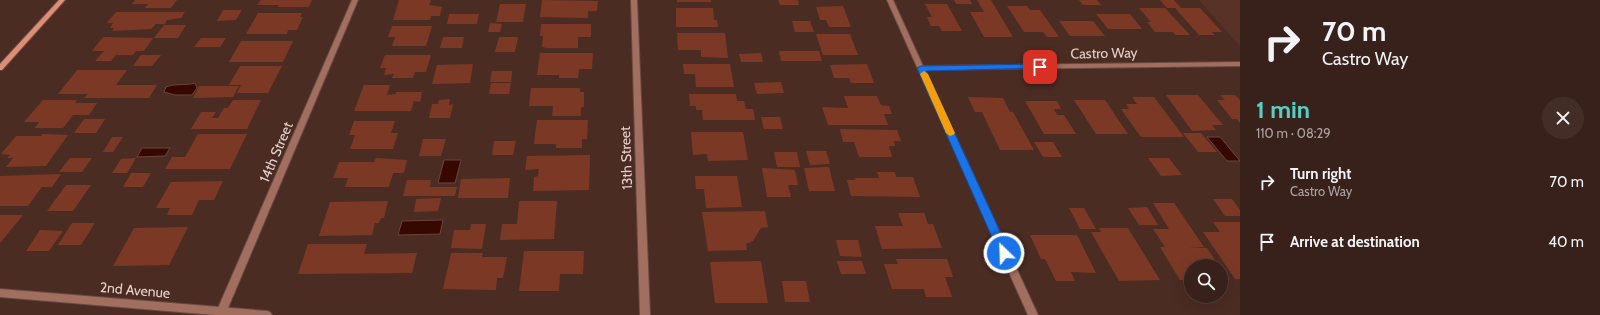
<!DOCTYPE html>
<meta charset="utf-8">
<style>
body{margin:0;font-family:Cabin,sans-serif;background:#432e27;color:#f1f3f6;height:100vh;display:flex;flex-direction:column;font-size:15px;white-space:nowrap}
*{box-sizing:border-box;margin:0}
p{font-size:13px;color:#aba3a2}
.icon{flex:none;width:22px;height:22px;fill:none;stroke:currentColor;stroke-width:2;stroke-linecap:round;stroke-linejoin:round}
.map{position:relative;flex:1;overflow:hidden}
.side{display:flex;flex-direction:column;background:#38211a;width:360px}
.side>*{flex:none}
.banner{background:#38211a;color:#f1f3f6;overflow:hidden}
.buttons{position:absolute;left:1184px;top:259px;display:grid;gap:8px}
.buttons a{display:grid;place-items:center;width:44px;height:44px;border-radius:50%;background:#38211a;box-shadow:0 4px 16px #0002,0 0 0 1px #523e39;font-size:20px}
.pin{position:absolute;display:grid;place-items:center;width:34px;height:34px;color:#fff;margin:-17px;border-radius:8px;box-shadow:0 2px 6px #0006}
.me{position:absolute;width:44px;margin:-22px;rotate:336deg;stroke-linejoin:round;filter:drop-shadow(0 0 3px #0008)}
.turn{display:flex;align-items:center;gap:14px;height:84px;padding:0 16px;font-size:18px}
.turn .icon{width:52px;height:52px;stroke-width:2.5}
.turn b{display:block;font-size:28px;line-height:34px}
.round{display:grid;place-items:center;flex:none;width:42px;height:42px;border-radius:21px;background:#432e27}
.overview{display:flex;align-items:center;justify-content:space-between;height:68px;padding:0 16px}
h1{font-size:24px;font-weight:700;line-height:30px;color:#56cec4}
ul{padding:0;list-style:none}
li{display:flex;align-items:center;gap:12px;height:60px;padding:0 16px}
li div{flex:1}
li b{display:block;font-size:15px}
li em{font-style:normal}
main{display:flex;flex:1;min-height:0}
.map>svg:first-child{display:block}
.built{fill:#583227}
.water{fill:#370800;stroke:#6b443d}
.building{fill:#7b3925}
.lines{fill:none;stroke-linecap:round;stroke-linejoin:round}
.minor-casing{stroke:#674a41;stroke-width:2}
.tertiary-casing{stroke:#674a41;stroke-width:2}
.secondary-casing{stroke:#674a41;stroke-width:2}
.minor{fill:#a26e5f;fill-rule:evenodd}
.tertiary{fill:#a26e5f;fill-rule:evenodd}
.secondary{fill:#df8d74;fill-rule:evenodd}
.route{fill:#1a73e8;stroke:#114b97}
.slow{fill:#f59e0b}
.labels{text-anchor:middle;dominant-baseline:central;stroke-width:3.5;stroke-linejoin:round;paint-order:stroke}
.street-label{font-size:14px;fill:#e5d1cb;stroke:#4b2c23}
</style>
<main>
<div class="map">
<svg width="1240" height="315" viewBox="0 0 1240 315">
<rect width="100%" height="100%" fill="#4b2c23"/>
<path class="built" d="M1199,0H1240V46L1239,45Z"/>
<path class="water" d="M195,83L197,88L192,95H175L164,92L166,87C175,83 185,86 195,83Z
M1207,137H1220L1240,161H1227Z
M142,148H170L165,156L137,157Z
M444,160H461L455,183H438Z
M443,220L440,234L398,235L402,221Z"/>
<path class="building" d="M135,0H177L171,8H145L148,4H132Z
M261,0H312L309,7H277L279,5H257Z
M399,0H431L429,5L442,7L440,16H431L430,20H393Z
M542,0L598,1L597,11H588V18L540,17Z
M677,0H711V2H677Z
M778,0H798L799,5H780Z
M954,0H970L972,4H956Z
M977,0H991L1013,37H984L970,12H984Z
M1079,0H1097L1101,5H1083Z
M1160,0H1174L1181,8H1200L1222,32H1212L1215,35H1199L1175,8H1167Z
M500,4H526L523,22H496Z
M925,4H947L962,31H942L939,26H931L927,17H932Z
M843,6L851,27H829L826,20H820L816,7Z
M1007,6H1027L1030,10H1040L1059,37H1047L1043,32H1024Z
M676,8H713L714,20H717L718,27H676Z
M1139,8H1165L1190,35H1175L1173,32H1155L1147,22H1151Z
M223,10H242L236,20L217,21Z
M116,12H185L181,18L167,20L165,24H156L151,29L112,31L114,28H110L113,23H107Z
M258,13H302L300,17H303L297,30H288L287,34H246Z
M449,14H479L477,24H447Z
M1096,14H1130L1142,29H1108Z
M792,21H810L814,32H795Z
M1059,21H1093L1105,36H1070Z
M490,23L502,24L500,32H488Z
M541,24H591V37H578V48H546L542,47L543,36H540Z
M164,25H186L178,38H154Z
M392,26H432L426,46H392L395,37H388Z
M677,33H725L728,58L701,57V50H678Z
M816,34H850L858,55H823Z
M103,37L153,38L144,51H136L133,55H116L111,61H95L104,51H92Z
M443,37H464L462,48H440Z
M499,37H518L515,52H495Z
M201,38H226L220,47H194Z
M241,41H293L283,62H229Z
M779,51H819L822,61H781Z
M540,53H593L592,69H579L578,78H559V75H537Z
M761,53L763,62H741L739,54Z
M141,55H161L152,66H133Z
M385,55H431L426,72H415L413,78H392L394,74L384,75L386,68H380Z
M473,64L470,83L432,84L437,65Z
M683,64H730L734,87H696L695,74H684Z
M867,64L874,83H851L849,78H834L830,65Z
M240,66H282L268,93H237L241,85H229Z
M77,70H127L116,85H157L149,98H84L88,94H58Z
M492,71H512L511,82H490Z
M781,82L784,93L757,94L754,83Z
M491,83H511L509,94H489Z
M364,85H390L387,95L396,94V92H422L420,102L414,101L411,111H354Z
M199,86H239L233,97L193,98Z
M531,88H580V92H584V107H581V116H552L553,106H529Z
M689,94H736L737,101H744L746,109H753L755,120H703L702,110H696V106H690Z
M1166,95H1198L1223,125H1212L1216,130L1192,131Z
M1220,95H1235L1240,100V123L1237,119H1232L1217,100H1225Z
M844,96H877L881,105L889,106L892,114H884L888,125H828L822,107L848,108Z
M968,97L1003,98L1010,112H1013L1034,150H1000L982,112H975Z
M1132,97H1154L1184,137H1141L1121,109H1129L1126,104H1137Z
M450,99L449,105L453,104L450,118H429L432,104H438L439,100Z
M43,100H77L75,103H97L89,115H73L63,128H35L39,122H24Z
M233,100H261L247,129H191L201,112H216L212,118H218L224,108H228Z
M1074,100H1105L1128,134H1096Z
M1025,101H1057L1061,109H1054L1057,115H1064L1076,134H1044Z
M761,117H780L783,129H764Z
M84,119H105L96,133H74Z
M537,120H588L587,139H582V148H556V144H534Z
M354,121H395L391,133H398L393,149H350L355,135H349Z
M840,129L897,130L901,141H894L895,146H889L892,157H859L854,142H843Z
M691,132H743L748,160L708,161L707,154L693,155Z
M1183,133H1201L1217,152H1198Z
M43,134L68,135L46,166L6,167L13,158H7L10,155L1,154L16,136H41Z
M198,134H247L230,169H165L172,157H185Z
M112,137H123L113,152H103Z
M423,139H446L441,156H419Z
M494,141H516L513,155H492Z
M1034,142H1053L1062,157H1043Z
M806,151H826L830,164L810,165Z
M774,152H797L800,167H777Z
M590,155L589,190L533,191L534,177L538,176L539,169L525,170L527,156Z
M70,158H92L82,172H59Z
M136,158L127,173H112L121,159Z
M376,158L407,160L404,173H393L389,187H345L348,178H333L339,162H374Z
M1148,158H1169L1182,175L1161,176Z
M829,167L835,191H809L804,168Z
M762,168L795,170L798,185H788L791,197H767Z
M877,172H895L896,177H913L920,197L851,196L847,180H856L855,178H879Z
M131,173H151L143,187H123Z
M61,174L52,187H42L28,206H0V176Z
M695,176H737L742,207L706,208L704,189H696Z
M510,178L508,198H458L461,179Z
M407,180H431L430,187H457L455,196H403Z
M223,181L214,200H199L192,215H167L170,208H156L171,182Z
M66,185H91L73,211H47Z
M441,198L438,211L414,212L416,199Z
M1213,199H1232L1240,210V216H1225Z
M388,201L384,218H381L379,223H375L372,235L319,236L330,202Z
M519,201H557L554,239L500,240L502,224H517Z
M1153,203H1174L1204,247H1188L1207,248L1219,266H1191V280H1180L1160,247H1165L1153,229H1169Z
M1147,207L1158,225H1139L1128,208Z
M1069,208H1084L1096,229H1080Z
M765,211L768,227L761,228L753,241L746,244L747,250L708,251L702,212Z
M898,213H924L928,224H933L942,248L882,249L875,226H903Z
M0,215H23L0,243Z
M1213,222H1240V279H1235L1203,232H1220Z
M72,223H95L81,245H58Z
M471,224H486L482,249L451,248L454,230H470Z
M188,227L169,265L113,266L134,228Z
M1099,228H1128L1160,280L1119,281L1091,232H1101Z
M40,230L63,231L49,251H26Z
M1030,235H1077L1096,273L1071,272L1075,281H1056L1045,259H1041Z
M836,240H858L862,257L840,256Z
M308,244H367L364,254L417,253L412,273L298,274Z
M524,251H584L583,274H560L559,291H519Z
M451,253H483L482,257H507L503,278H497L496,290L443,289Z
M896,259H947L953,277H945L952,297H926L924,289H892L884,264H898Z
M761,261L768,303H715L710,262Z
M837,261H862L866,274H841Z
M1221,268L1228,279H1222L1225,284H1221Z
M782,281H806L810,302H785Z"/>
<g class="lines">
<g class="minor-casing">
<path id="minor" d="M352,0H358L225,315H215Z
M631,0H637L650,315H640Z
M887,0H893L923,66L1240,62V66L925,70L1038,315H1028Z"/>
</g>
<g class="tertiary-casing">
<path id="tertiary" d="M0,289L267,311L270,312L272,315H215L0,297Z"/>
</g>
<g class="secondary-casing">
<path id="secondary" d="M59,0H65L2,70H0V64Z"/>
</g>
<use href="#minor" class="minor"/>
<use href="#tertiary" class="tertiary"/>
<use href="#secondary" class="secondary"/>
</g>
<path class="route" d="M1040,64L1044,67L1043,68L926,71L1010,253L1004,257L999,253L917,68L921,66Z"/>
<path class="slow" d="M924,71L928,74L955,133L953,135L950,136L946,133L920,74Z"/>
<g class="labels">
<g class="street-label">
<text transform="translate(1104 53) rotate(-1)">Castro Way</text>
<text transform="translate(276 152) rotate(-67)">14th Street</text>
<text transform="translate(626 158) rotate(-92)">13th Street</text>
<text transform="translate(135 290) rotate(5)">2nd Avenue</text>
</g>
</g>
</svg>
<div class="buttons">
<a><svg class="icon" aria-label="search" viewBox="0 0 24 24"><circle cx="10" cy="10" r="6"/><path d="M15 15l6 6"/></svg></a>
</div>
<div class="pin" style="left:1040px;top:67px;background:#d93025"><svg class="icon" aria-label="arrive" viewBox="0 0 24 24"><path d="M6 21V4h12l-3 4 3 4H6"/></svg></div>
<svg class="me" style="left:1004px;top:253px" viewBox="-20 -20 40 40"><circle r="17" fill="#1a73e8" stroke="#fff" stroke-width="3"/><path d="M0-11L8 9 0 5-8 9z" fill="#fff"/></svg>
</div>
<section class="side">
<div class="banner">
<div class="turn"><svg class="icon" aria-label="right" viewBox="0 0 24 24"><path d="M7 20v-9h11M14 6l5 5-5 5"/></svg><div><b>70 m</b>Castro Way</div></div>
</div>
<div class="overview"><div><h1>1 min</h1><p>110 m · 08:29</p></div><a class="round"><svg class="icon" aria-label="close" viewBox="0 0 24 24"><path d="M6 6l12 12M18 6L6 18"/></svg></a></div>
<ul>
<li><svg class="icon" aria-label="right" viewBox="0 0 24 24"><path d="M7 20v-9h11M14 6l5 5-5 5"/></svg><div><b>Turn right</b><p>Castro Way</p></div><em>70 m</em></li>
<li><svg class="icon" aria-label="arrive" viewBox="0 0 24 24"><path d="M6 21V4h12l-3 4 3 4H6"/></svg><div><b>Arrive at destination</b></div><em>40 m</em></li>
</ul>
</section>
</main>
